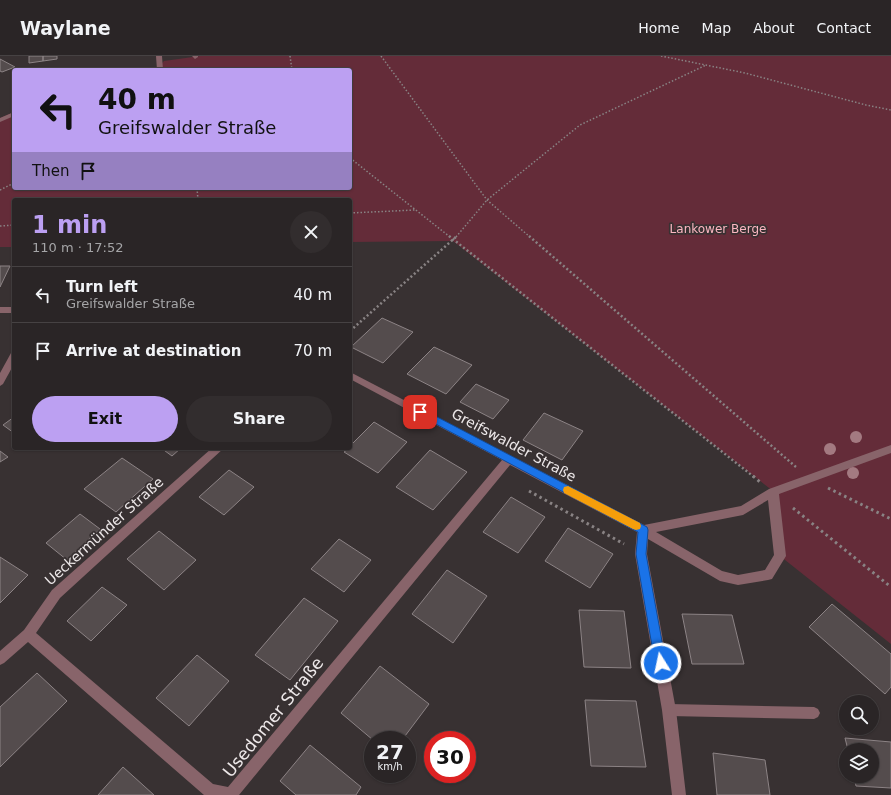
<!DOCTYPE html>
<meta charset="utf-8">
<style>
body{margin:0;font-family:"DejaVu Sans",sans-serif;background:#322d2e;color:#f1f3f6;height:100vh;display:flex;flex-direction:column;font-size:15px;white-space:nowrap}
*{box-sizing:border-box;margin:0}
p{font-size:13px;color:#a5a5a7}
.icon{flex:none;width:22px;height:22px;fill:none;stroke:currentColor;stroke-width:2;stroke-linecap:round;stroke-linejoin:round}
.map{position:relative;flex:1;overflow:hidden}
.details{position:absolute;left:12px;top:142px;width:340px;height:252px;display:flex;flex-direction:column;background:#2a2526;border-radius:4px;box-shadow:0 1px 3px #0004,0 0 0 1px #464243}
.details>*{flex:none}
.top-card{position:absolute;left:12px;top:12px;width:340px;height:122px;border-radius:4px;box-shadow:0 1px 3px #0004,0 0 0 1px #464243;background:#bca0f2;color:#111;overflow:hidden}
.controls{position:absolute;left:839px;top:639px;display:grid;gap:8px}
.controls a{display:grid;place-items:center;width:40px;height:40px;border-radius:50%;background:#2a2526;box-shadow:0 1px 3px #0004,0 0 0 1px #464243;font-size:20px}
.speed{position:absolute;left:364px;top:675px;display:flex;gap:8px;font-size:20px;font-weight:700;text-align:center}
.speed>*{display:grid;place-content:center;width:52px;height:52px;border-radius:50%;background:#2a2526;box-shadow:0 1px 3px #0004,0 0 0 1px #464243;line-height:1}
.speed small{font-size:10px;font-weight:400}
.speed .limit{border:6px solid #d22;background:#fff;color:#111}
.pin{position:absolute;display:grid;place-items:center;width:34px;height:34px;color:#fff;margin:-17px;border-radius:8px;box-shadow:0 2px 6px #0006}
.me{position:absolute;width:44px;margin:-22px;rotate:350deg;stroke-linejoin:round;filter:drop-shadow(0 0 3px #0008)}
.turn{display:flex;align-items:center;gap:14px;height:84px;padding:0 20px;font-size:18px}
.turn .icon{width:52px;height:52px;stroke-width:2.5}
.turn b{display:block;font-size:28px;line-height:34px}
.then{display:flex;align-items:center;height:38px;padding:0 20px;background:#0003;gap:8px;font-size:15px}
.round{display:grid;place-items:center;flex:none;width:42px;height:42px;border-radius:21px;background:#322d2e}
.headline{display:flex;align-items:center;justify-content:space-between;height:68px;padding:0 20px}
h1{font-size:24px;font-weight:700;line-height:30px;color:#bca0f2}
.button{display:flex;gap:8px;margin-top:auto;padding:8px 20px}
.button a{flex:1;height:46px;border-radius:24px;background:#bca0f2;color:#111;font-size:16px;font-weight:700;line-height:46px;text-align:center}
.button a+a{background:#322d2e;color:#f1f3f6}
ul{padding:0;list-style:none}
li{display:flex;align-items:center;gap:12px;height:56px;padding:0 20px;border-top:1px solid #464243}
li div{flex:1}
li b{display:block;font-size:15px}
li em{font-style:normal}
header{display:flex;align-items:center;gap:24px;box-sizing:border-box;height:56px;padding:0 20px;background:#2a2526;border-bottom:1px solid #464243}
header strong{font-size:19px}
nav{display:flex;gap:22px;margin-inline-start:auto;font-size:14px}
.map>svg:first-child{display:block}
.green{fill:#642c39}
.building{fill:#544c4d;stroke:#8c8385}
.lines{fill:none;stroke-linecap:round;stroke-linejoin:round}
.path-far2{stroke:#898384;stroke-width:1.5;stroke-dasharray:1.5 2;stroke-linecap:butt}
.path-far1{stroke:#898384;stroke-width:2.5;stroke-dasharray:2 2.5;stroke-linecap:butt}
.path{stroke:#898384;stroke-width:3;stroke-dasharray:2.5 3.5;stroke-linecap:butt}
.lane{fill:#88646a;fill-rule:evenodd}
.street{fill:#88646a;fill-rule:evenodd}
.tree{fill:#a37a81}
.route{fill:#1a73e8;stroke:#114b97}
.slow{fill:#f59e0b}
.labels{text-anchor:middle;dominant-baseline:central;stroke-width:3.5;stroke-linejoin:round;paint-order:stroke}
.far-park-label{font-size:12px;fill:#fbb6c1;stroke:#383132}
.street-label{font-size:14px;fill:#ede8e9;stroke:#383132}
.near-street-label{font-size:17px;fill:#ede8e9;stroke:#383132}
</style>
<header>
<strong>Waylane</strong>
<nav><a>Home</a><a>Map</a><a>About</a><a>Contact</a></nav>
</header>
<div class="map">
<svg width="891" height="739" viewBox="0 0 891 739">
<rect width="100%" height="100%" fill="#383132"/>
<path class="green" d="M200,0H891V588L780,500L773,435L453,185L350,186V144H14V191H0V62L14,56V132H350V14H156L164,5Z"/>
<path class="building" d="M29,0H43V5L29,7Z
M43,0H57V3L43,5Z
M0,3L15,11L2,16L0,15Z
M0,210H10L0,231Z
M382,262L413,276L383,307L351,291Z
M434,291L472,309L446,338L407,318Z
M476,328L509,344L493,363L460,346Z
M544,357L583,375L562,404L523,384Z
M14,361V377L3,369Z
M374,366L407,386L378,417L344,396L350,392V390Z
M161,392H181L172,400Z
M430,394L467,416L433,454L396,431Z
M0,395L8,401L0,406Z
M122,402L153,423L116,456L84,433Z
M229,414L254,431L224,459L199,441Z
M511,441L545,461L518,497L483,476Z
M80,458L100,473L67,504L46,487Z
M568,472L613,498L590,532L545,505Z
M159,475L196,504L164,534L127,503Z
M339,483L371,504L344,536L311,513Z
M0,501L28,519L0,547Z
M447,514L487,540L453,587L412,558Z
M102,531L127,549L91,585L67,565Z
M304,542L338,565L290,624L255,599Z
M832,548L891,598V631L885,638L809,571Z
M579,554L624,555L631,612L584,611Z
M682,558L732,559L744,608H692Z
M197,599L229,625L189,670L156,642Z
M380,610L429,648L402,684H373L341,657Z
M37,617L67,645L0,711V651Z
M585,644L636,645L646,711L591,710Z
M845,682L891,686V732L856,730L854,720H872V694H848Z
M310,689L361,731L356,739H296L280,725Z
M713,697L765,704L770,739H717Z
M123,711L154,739H98Z"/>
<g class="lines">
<path class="path-far2" d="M290,0L292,14
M381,0L487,144L530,181
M661,0L745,17L866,49L891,54
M350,102L450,181
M197,132L198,144
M0,134L14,127
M350,157L415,154
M0,170L14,169
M456,181L487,144L580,69L706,9"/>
<path class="path-far1" d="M449,180L754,421
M529,180L796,411
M350,275L457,180"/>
<path class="path" d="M753,420L760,426
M828,432L891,463
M529,435L624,488
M793,452L891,531"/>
<path class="lane" d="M156,0H162L163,14H157Z
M192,0H198V1L195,3Z
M14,56V60L0,66V62Z
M669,648L814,651L818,653L820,657L818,661L814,663L669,660L665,658L663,654L665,650Z"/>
<path class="street" d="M0,251H14V257H0Z
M14,296V308L3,328L0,330V317L11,297Z
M350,316L644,469L741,450L769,433L891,389V397L779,438L786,500L772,523L768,524L738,529L720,525L648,483L647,498L676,654L686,739H672L662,654L635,498L637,476L510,409L239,739H204L28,586L4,607L0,609V595L24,574L52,534L212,392H224L60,542L36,577L213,728L228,731L502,404L350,323ZM768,444L774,499L765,514L738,519L722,515L656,476L743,459Z"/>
</g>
<g class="tree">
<circle cx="856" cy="381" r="6"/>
<circle cx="830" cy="393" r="6"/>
<circle cx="853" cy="417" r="6"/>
</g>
<path class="route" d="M420,352L647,471L648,474L646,498L666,607L665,611L661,613L657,611L655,607L636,498L638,476L417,358L416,356L417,353Z"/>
<path class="slow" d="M568,430L640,467L641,470L640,473L636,474L633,473L564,437L563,434L564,431Z"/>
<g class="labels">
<g class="far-park-label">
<text x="718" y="173">Lankower Berge</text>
</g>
<g class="street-label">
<text transform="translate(514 389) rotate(28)">Greifswalder Straße</text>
<text transform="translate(104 475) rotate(-42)">Ueckermünder Straße</text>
</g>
<g class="near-street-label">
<text transform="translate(273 661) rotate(-51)">Usedomer Straße</text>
</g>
</g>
</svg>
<div class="controls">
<a><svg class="icon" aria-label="search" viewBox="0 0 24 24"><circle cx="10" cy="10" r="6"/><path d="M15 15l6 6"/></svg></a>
<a><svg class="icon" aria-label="layers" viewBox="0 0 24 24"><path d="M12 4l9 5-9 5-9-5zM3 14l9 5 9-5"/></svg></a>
</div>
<div class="speed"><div>27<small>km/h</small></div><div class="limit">30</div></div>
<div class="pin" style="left:420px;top:356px;background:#d93025"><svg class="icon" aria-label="arrive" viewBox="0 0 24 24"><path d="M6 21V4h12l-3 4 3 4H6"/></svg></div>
<svg class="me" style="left:661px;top:607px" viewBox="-20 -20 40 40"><circle r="17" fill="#1a73e8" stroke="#fff" stroke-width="3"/><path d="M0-11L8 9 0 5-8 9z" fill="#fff"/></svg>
<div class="top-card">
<div class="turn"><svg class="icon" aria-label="left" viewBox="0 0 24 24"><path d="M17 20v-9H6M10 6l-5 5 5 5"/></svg><div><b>40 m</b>Greifswalder Straße</div></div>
<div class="then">Then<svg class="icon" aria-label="arrive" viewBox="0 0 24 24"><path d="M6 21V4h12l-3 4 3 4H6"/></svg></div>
</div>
<section class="details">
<div class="headline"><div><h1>1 min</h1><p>110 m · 17:52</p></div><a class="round"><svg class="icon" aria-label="close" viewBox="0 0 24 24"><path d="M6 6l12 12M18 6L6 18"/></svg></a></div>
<ul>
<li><svg class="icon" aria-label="left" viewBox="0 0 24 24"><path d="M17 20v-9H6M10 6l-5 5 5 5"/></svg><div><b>Turn left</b><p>Greifswalder Straße</p></div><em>40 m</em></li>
<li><svg class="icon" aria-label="arrive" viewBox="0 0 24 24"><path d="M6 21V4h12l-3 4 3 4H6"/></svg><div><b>Arrive at destination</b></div><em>70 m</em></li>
</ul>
<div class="button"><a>Exit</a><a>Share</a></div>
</section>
</div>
